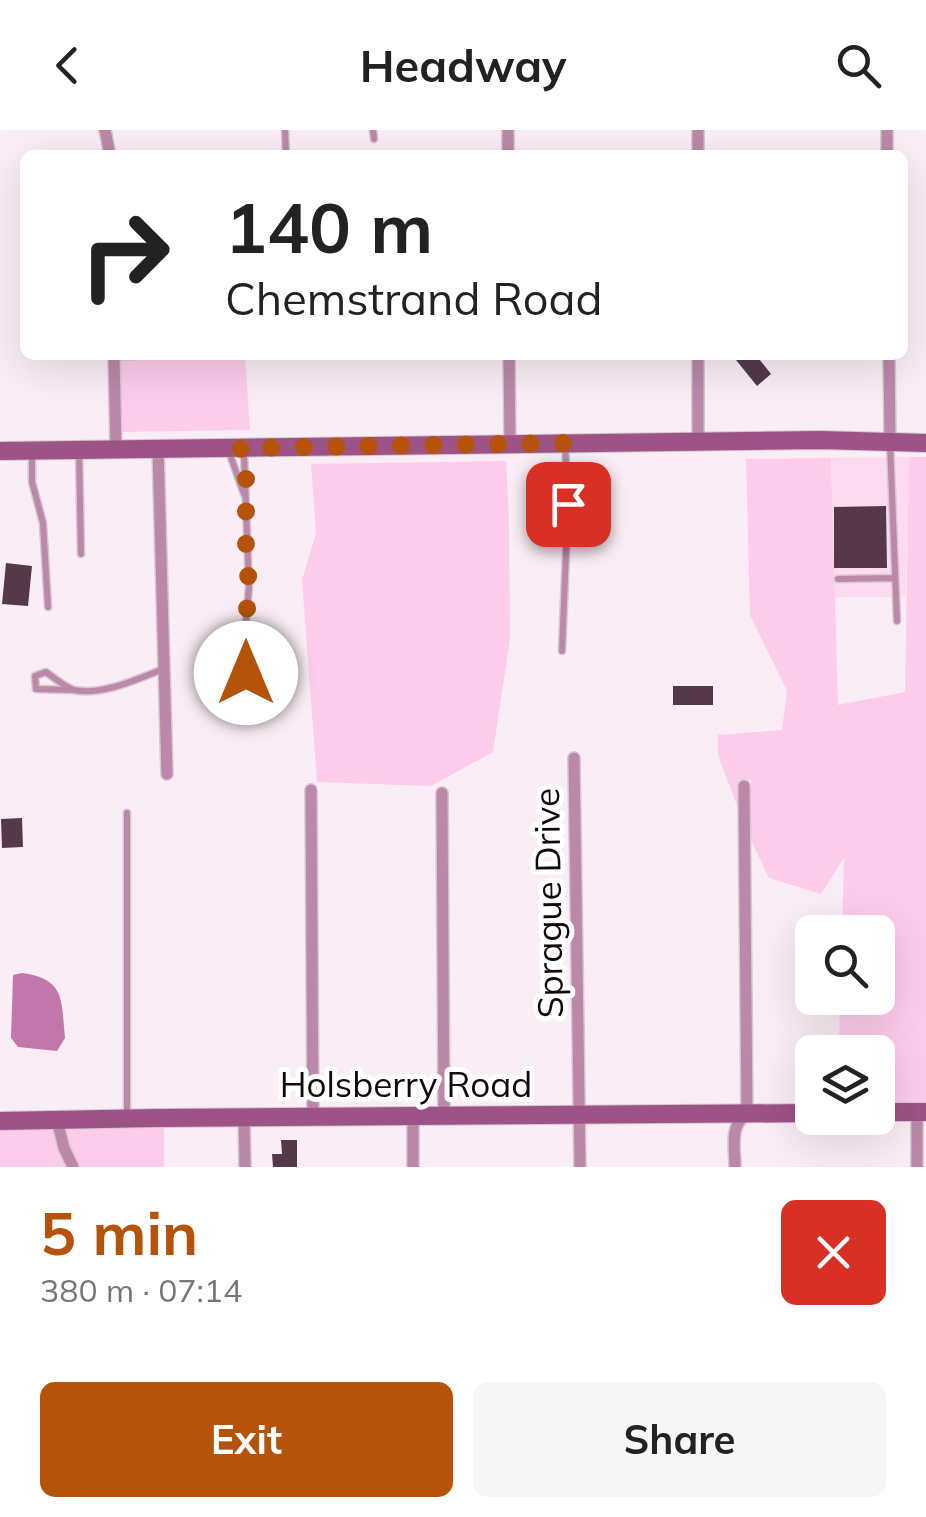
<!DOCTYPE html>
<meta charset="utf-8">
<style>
body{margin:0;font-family:Mulish,sans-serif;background:#f6f6f6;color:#222;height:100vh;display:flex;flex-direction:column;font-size:38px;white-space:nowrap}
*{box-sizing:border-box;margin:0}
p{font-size:32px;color:#767676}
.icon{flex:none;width:55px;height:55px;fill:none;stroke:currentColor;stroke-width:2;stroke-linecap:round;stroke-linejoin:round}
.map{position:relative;height:1037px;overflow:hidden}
.panel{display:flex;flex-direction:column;background:#fff;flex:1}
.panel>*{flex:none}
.hud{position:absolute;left:20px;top:20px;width:888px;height:210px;border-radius:15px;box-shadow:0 10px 40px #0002;background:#fff;color:#222;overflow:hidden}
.tools{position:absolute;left:795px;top:785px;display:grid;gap:20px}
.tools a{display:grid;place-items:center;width:100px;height:100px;border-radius:15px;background:#fff;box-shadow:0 10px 40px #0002;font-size:50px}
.pin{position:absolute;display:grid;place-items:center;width:85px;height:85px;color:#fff;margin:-42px;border-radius:20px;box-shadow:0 5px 15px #0006}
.me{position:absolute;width:110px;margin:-55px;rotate:0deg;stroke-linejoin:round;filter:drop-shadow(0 0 8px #0008)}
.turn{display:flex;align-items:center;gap:35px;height:210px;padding:0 40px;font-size:45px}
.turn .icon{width:130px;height:130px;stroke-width:2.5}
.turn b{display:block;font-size:70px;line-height:85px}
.round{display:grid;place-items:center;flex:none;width:105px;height:105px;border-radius:15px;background:#f6f6f6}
.headline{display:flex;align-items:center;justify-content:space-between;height:170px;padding:0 40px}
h1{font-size:60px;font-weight:700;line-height:75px;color:#b45309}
.cta{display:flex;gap:20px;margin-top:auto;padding:20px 40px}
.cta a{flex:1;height:115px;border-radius:15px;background:#b45309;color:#fff;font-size:40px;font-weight:700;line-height:115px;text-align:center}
.cta a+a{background:#f6f6f6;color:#222}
header{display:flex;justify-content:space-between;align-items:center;height:130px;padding:0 40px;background:#fff;font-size:45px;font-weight:700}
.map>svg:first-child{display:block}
.built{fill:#fcdaf0}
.green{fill:#fdcceb}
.water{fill:#c277aa}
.building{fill:#55394b}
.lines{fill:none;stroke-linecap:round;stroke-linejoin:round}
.lane-casing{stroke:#d6c8d0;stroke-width:9}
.street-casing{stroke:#d6c8d0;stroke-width:14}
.secondary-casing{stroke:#d6c8d0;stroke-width:20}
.lane{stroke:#b8a;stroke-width:6}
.street{stroke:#b8a;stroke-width:11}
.secondary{stroke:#9d5386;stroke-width:18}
.route{stroke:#b45309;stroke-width:18;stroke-dasharray:0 32.4}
.labels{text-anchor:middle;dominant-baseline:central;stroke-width:10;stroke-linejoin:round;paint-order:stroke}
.street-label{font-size:35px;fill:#13080f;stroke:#fff}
</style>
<header><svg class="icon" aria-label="back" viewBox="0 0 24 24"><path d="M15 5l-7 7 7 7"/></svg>Headway<svg class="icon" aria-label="search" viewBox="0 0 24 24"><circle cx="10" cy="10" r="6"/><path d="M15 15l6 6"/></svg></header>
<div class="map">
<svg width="926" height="1037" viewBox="0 0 926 1037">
<rect width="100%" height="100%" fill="#fbedf5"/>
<path class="built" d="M909,327L906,467H835L831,328Z"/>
<path class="green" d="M120,225H245L250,300L122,302Z
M909,327H926V976L878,977V922H839L840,868H878V802H842L844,728L821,764L769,748L751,710V650H738V678L718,625V605L782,600L787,561L750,485L746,329L831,328L838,575L905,562Z
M506,331L509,386L510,508L493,622L431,656L317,652L302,450L316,403L311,334Z
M164,993V1037H0V997Z"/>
<path class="water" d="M22,843C66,849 61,870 65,908L57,921L18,917L11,908L13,845Z"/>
<path class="building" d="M732,225H756L771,244L757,256Z
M886,376L887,438H834V377Z
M6,433L32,436L28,476L2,474Z
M673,556H713V575H673Z
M22,688L23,717L2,718L1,689Z
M281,1010H297V1037H273L272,1024H282Z"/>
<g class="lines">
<g class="lane-casing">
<path id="lane" d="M285,0L286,25
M373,0L374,9
M115,227L150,225
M890,313L897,491
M228,319L244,364
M79,320L81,424
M244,323L249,457L244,514L246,543
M32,325V352L43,393L48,477
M838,449L895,448
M562,521L568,374L565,314
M73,560L36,559L35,546L46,542C54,548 65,557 74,560C101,566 138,549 163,539
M127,683V987"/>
</g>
<g class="street-casing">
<path id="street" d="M105,0L110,25
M508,0V25
M698,0V25
M887,0V25
M114,225L116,320
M509,225L510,314
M889,225L890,312
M698,311V225
M158,319L167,644
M574,628L580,1037
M311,660L313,987
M442,663L444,986
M917,982V1037
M413,986V1037
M244,987L245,1037
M57,990L64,1018L73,1037
M735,1037C735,1017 729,996 747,984L744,656"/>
</g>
<g class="secondary-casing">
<path id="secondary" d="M0,321L820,310L926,313
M878,982H926
M0,991L156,988L812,983"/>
</g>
<use href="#lane" class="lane"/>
<use href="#street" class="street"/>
<use href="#secondary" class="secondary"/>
</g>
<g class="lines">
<path class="route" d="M246,543L244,514L249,456L246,420V324L240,318L565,313L568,374"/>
</g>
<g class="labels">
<g class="street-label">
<text transform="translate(548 773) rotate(-91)">Sprague Drive</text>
<text x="406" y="954">Holsberry Road</text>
</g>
</g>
</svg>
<div class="tools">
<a><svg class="icon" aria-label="search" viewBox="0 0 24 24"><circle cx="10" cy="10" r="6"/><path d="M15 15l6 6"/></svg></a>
<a><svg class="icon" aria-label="layers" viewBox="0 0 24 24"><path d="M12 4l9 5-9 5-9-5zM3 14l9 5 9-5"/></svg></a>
</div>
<div class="pin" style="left:568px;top:374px;background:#d93025"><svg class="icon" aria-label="arrive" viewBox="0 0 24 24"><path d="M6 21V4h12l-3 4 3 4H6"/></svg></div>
<svg class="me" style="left:246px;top:543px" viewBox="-20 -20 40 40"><circle r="19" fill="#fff"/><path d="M0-13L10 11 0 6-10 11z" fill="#b45309"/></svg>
<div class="hud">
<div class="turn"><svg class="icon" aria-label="right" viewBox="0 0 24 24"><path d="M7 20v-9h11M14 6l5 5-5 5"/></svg><div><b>140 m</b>Chemstrand Road</div></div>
</div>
</div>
<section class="panel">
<div class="headline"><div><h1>5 min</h1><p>380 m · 07:14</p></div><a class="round" style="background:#d93025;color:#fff"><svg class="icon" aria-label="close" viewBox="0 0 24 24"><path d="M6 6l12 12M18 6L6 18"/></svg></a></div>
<div class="cta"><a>Exit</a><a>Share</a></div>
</section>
